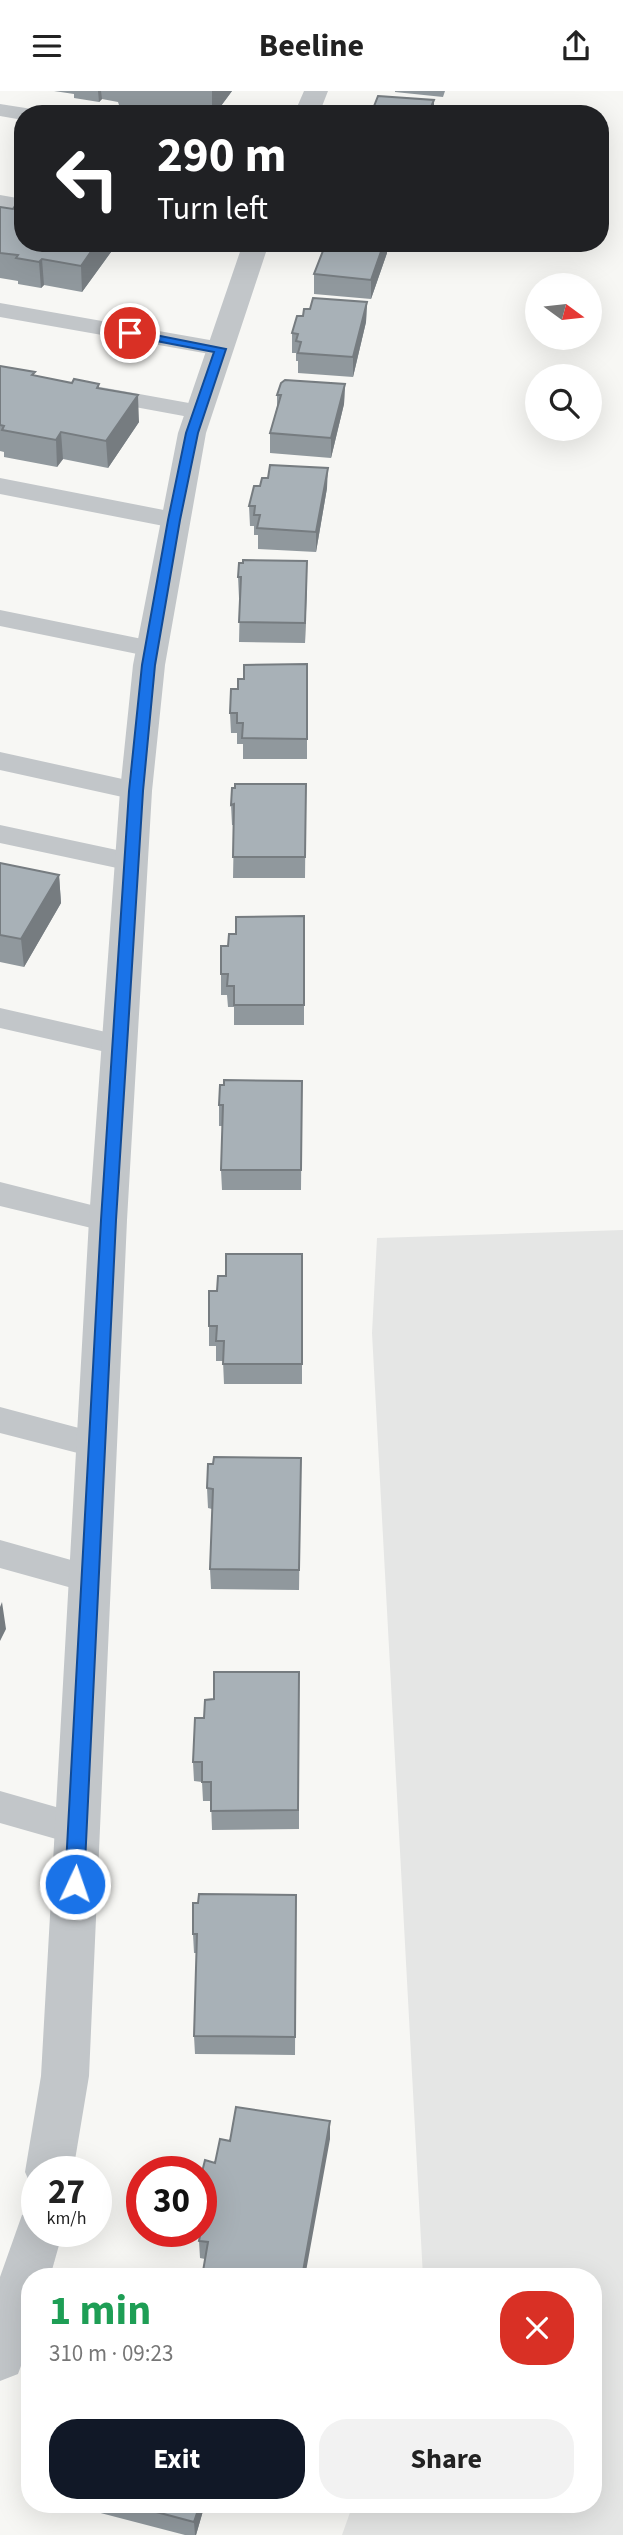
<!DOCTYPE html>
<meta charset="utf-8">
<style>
body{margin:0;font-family:"Source Sans 3",sans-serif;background:#f2f2f2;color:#222;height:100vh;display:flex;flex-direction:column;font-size:26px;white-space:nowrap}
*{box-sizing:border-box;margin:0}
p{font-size:23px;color:#767676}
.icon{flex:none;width:38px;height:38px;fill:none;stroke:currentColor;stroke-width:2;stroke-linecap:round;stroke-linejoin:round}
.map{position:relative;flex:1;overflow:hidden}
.side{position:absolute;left:21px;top:2177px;width:581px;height:245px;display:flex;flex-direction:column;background:#fff;border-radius:28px;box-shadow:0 7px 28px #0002}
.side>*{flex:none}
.hud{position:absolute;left:14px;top:14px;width:595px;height:147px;border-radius:28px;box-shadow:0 7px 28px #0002;background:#202124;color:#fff;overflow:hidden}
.needle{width:46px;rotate:105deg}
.buttons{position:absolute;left:525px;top:182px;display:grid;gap:14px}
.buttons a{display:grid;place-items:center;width:77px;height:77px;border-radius:50%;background:#fff;box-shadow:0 7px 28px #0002;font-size:35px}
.speed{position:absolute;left:21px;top:2065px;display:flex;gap:14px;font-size:35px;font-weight:700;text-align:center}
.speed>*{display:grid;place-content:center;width:91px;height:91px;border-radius:50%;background:#fff;box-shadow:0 7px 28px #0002;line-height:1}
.speed small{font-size:18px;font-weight:400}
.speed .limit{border:10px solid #d22;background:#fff;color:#111}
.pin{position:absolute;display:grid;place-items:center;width:60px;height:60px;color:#fff;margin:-30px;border:4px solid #fff;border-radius:50%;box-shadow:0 2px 7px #0007}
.me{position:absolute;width:77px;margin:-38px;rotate:3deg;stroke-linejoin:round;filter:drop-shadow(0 0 5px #0008)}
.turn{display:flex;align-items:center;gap:24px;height:147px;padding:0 28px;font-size:32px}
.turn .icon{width:91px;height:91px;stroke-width:2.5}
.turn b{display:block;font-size:49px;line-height:60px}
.round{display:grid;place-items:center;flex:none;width:74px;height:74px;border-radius:28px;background:#f2f2f2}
.overview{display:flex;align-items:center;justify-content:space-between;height:119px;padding:0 28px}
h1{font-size:42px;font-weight:700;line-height:52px;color:#1e9e55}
.button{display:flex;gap:14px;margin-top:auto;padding:14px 28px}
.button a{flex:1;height:80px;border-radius:28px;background:#111827;color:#fff;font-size:28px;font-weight:700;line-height:80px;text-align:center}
.button a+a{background:#f2f2f2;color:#222}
header{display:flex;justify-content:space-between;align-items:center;height:91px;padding:0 28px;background:#fff;font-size:32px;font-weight:700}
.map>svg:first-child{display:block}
.built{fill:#e5e6e5}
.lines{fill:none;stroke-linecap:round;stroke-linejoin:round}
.service{fill:#c2c6c9;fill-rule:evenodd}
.minor{fill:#c2c6c9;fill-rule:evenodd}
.wall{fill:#90989d}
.shaded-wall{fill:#767c80}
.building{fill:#a8b1b7;stroke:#767c80;stroke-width:2}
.route{fill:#1a73e8;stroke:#114b97;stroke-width:2}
</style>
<header><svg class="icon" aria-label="menu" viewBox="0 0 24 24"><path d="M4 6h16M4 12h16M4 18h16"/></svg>Beeline<svg class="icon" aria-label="share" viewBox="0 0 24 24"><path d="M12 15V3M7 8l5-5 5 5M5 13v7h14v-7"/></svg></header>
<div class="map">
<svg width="623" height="2444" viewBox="0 0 623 2444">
<rect width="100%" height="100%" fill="#f7f7f4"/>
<path class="built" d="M623,1139V2444H342L353,2413H593V2186H423L372,1242L377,1147Z"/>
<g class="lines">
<path class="service" d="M0,13L32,18L35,23H23V29L0,25Z
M0,104L23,108V122L0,118Z
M0,212L221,251L229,253L233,258L229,263L221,265L0,226Z
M95,295L200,314L209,316L212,321L209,326L200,328L86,307L83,302L86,297Z
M0,387L174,421L183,424L187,429L183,434L174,437L0,403Z
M0,519L152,550L161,552L165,558L161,564L152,566L0,535Z
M0,661L136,691L146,694L150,700L146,706L136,709L0,679Z
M0,734L131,762L141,764L145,771L141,778L131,780L0,752Z
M0,917L119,944L130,947L134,954L130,961L119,964L0,937Z
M0,1091L119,1121L124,1129L119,1137L108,1141L0,1115Z
M0,1316L109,1345L114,1354L109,1363L97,1367L0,1342Z
M0,1449L103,1478L108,1488L103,1498L90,1502L0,1477Z
M0,1700L91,1726L96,1738L91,1750L77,1754L0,1732Z"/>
<path class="minor" d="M304,0H328L319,23H294Z
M243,152H269L206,342L165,574L152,700L127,1129L89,1985L73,2081H37V2099L32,2097L25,2081L41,1985L89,1129L120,700L133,574L178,342Z
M37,2118V2140H63L50,2186H30C30,2222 32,2249 18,2283L0,2290V2186L22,2124Z"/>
</g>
<path class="wall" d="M54,0H232L215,23H187L119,14L118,11L102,8L99,11L74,7V3Z
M395,0H445L443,6L395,1Z
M0,116L97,152H111V161L82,201L44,194L41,197L18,193V190L0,187Z
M324,152H387V162L371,208L314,203V183L324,158Z
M367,211L366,231L353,286L298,282V270H296V262H292V242L303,225L310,218Z
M0,275L35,285L72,292L99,293V297L139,331L108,377L63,368L57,376L4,366V361L0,360Z
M345,293L344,313L331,367L270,362V342L277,316V304Z
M327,397L316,461L258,458V444H254V435H250L249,415Z
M307,470L305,552L239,551L240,507H239L238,486Z
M307,573V668H243V653H237V642H231L230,622L238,598L244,588Z
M306,693L305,787H233L234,734H232L231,714Z
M0,772L59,784L61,812L24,876L0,871Z
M304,825V934H234V916H228L227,904H221V883L228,855L236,843Z
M302,990L301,1099H222L221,1079L223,1035H219V1014Z
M302,1163V1293H224L223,1270H216V1255H209V1235L217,1200L226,1185Z
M301,1367L299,1499L211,1498L210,1478L212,1418L208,1417L207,1397L213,1373Z
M299,1581V1738L212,1739L211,1710H203L202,1691L194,1690L193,1671L204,1627Z
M296,1804L295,1964L195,1963L194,1945L197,1862H194L193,1843Z
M330,2048L205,2168L200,2167L199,2150L200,2142L194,2140H201V2085L215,2072L230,2050Z
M88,2413H205L196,2444H185L89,2419Z"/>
<path class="shaded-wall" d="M98,0H101L102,8L99,11Z
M212,0H232L215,23H212Z
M434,9V23H428Z
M97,152H111V161L82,201L81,175Z
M384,152H387V162L371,208V189Z
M42,168L44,194L41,197L39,171Z
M367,211L366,231L353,286V266Z
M345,293L344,313L331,367V347Z
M138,304L139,331L108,377L106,350Z
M61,341L63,368L57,376L56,349Z
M328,377L327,397L316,461V441Z
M307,470V490L305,552V532Z
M59,784L61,812L24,876L21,848Z
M2,1511L6,1538L0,1550V1516Z
M330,2030V2048L305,2186H302Z
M200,2413H205L196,2444H195L194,2431Z"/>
<path class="building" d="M378,5L434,9L428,23H371Z
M15,115L23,117V152H97L81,175L42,168L39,171L16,167L18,164L0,162V116L13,118Z
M326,152H384L371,189L314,183Z
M313,207L367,211L353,266L298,262L301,251L296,250L298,243L292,242L297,225H303L304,218H310Z
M0,275L35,281L32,284L72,292L74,288L99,293L97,297L138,304L106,350L61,341L56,349L2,339L4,335L0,334Z
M285,289L345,293L331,347L270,342L281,304H277L281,292Z
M270,374L328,377L316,441L257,437L260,424H254L255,415H249L254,395H260L262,387H268Z
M243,469L307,470L305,532L239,531L241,486H238L239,472H243Z
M307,573V648L242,647L243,632H237V622H230L231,598H238V588H244V574Z
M235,693H306L305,766H233L234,713L231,714L232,697H235Z
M0,772L59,784L21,848L0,844Z
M304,825V914H234V895H227L228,883H221V855H228L229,843H236V826Z
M224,989L302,990L301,1079H221L223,1014H219L220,994H224Z
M226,1163H302V1273H223L224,1250H216L217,1235H209V1200H217L218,1185H226Z
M214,1366L301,1367L299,1479L210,1478L213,1398L207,1397L208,1373H213Z
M214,1581H299L298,1719L211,1720V1691H202V1671H193L195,1627H204L205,1609L214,1608Z
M199,1803L296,1804L295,1946L194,1945L197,1843H193V1812H198Z
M236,2016L330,2030L302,2186H202L208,2151L199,2150L204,2125H201V2085L205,2069L215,2072L220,2048L230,2050Z
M126,2413H200L194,2431Z"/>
<path class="route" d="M130,239L226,258L198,342L180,429L155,574L143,700L116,1129L84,1793L81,1798H68L65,1793L101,1129L129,700L142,574L168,429L186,342L214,261L125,244L124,242Z"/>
</svg>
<div class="buttons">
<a><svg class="needle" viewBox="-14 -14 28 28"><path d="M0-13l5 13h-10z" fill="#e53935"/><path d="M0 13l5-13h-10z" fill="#767676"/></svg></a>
<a><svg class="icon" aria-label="search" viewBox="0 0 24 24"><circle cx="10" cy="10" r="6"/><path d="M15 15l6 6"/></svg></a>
</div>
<div class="speed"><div>27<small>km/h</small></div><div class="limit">30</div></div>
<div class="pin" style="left:130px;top:242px;background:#d93025"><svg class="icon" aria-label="arrive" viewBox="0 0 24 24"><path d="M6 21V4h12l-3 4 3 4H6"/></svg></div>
<svg class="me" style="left:75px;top:1793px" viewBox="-20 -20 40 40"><circle r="17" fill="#1a73e8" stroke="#fff" stroke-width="3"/><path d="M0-11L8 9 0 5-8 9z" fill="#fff"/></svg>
<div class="hud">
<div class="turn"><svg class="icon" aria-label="left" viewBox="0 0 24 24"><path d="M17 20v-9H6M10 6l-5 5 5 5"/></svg><div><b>290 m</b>Turn left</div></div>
</div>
<section class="side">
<div class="overview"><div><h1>1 min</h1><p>310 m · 09:23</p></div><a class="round" style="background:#d93025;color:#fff"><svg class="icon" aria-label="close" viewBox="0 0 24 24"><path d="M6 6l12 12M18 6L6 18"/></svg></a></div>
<div class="button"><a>Exit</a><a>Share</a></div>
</section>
</div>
